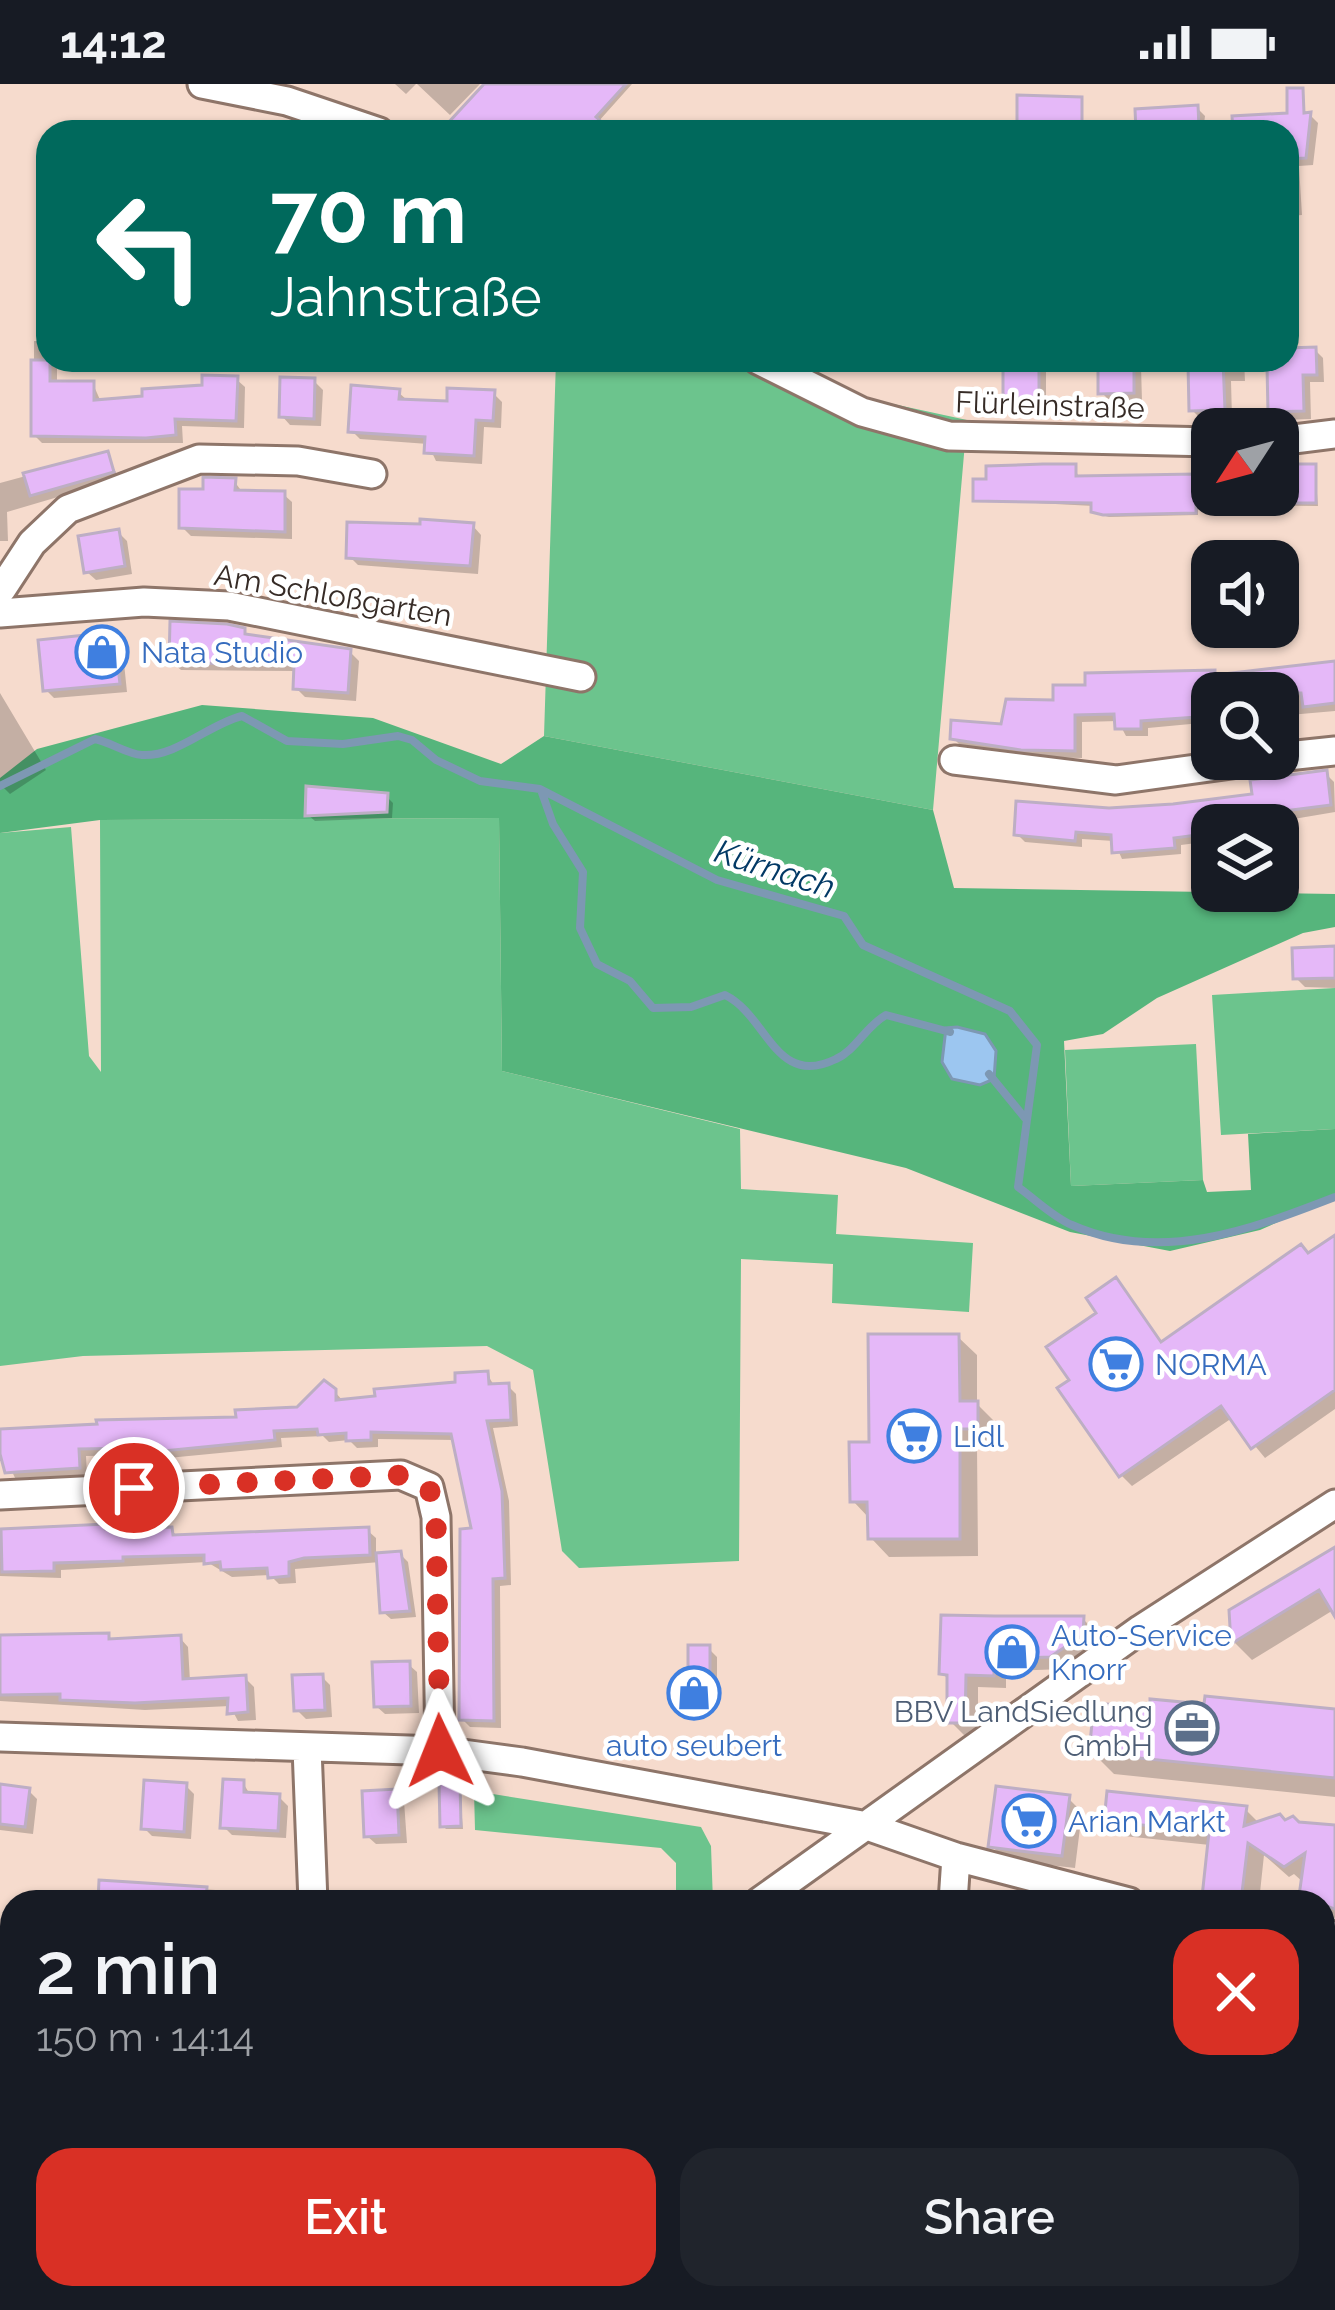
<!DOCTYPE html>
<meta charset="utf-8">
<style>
body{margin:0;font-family:Raleway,sans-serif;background:#20242c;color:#f1f3f6;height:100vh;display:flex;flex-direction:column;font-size:45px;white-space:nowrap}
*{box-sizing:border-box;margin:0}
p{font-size:39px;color:#9ea1a6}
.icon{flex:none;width:66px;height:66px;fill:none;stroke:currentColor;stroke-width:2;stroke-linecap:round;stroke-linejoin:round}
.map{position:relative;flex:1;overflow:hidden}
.panel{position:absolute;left:0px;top:1806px;width:1335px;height:420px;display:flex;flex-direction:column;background:#171b24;border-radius:36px 36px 0 0;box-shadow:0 3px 9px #0004}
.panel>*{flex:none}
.hud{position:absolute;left:36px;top:36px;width:1263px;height:252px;border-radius:36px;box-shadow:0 3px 9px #0004;background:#00695c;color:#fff;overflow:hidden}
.needle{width:78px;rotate:234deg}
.tools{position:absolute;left:1191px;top:324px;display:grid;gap:24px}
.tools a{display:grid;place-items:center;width:108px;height:108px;border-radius:24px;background:#171b24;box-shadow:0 3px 9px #0004;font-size:60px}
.pin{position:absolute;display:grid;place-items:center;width:102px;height:102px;color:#fff;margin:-51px;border:6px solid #fff;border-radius:50%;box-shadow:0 3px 12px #0007}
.me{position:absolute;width:132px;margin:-66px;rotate:358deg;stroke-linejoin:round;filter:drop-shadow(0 0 9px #0008)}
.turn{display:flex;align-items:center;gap:42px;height:252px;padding:0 36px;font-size:54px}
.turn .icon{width:156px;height:156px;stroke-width:2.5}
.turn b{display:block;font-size:84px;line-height:102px}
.round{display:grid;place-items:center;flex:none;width:126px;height:126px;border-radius:36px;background:#20242c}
.overview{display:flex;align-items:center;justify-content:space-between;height:204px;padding:0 36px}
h1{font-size:72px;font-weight:600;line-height:90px}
.action{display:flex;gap:24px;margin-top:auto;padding:24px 36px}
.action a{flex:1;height:138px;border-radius:36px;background:#d93025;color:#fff;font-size:48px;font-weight:600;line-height:138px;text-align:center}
.action a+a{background:#20242c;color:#f1f3f6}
.status{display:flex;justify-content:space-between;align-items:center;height:84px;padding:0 60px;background:#171b24;direction:ltr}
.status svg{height:33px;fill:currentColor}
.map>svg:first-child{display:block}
.green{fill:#6cc48d}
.forest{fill:#56b57c}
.water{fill:#9cc6f0;stroke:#7d98b3;stroke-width:3}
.shadow{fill:#0003}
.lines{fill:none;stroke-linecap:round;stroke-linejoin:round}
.stream{stroke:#7d98b3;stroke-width:8}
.building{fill:#e5b8f8;stroke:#bdaec4;stroke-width:3}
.minor-casing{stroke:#8e7569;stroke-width:33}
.minor{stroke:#fff;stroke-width:27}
.route{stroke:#d93025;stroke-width:21;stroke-dasharray:0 37.8}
.labels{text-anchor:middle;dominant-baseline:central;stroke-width:9;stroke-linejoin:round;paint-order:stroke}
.street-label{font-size:30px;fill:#362b26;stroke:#fff}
.shop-label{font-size:30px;fill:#366cbe;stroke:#fff;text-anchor:start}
.service-label{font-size:30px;fill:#4e5e75;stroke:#fff;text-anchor:end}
.water-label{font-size:33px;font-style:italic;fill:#023965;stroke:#fff}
</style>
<div class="status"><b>14:12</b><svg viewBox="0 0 49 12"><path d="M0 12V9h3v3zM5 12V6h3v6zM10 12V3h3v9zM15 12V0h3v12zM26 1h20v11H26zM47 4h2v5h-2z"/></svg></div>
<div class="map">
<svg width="1335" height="2226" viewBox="0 0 1335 2226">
<rect width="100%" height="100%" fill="#f6dbcd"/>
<path class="green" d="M556,276H788L870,315L967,336L933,726L544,652Z
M499,734L502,987L740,1045L741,1105L838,1111L836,1150L973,1159L969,1228L832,1219L833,1180L741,1175L739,1477L579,1484L562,1467L533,1286L487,1262L83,1272L0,1282V749L71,743L89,972L101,988L100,736Z
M1335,904V1045L1221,1051L1212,911Z
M1196,960L1203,1096L1071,1102L1065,966Z
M474,1707L701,1743L711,1762L713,1818H676V1779L661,1764L475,1746Z"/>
<path class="forest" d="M202,621L373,634L501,680L544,652L933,726L954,804L1335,810V843L1303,849L1157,914L1103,950L1064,957L1071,1102L1203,1096L1207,1108L1251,1106L1248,1050L1335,1045V1113L1260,1146L1170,1167L1070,1148L906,1084L502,987L499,734L100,736L0,749V694L37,665Z"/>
<path class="water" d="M957,943L985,950L996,967L994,995L980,1001L952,995L942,978L946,944Z"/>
<path class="shadow" d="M395,0H416L406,10Z
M417,0H480L450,31Z
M489,0H632L598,38L609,48H462Z
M1197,24L1205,32L1203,48H1139Z
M1310,31L1318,39L1313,81L1299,82L1302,131L1290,132L1293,185H1287V48H1251Z
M43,214H48V276H57V300H93L101,318L236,295L245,303L244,344L182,342L183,359H42L34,351V257H47Z
M1315,266L1323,274L1324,298H1310L1311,335L1280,336L1271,327L1277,276H1287V267Z
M1003,276H1161V282H1141L1142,317H1110L1101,308V279L1066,280V286H1046V321L1015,322L1006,313Z
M1198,276H1244L1245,297H1231L1232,334L1201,335L1192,326Z
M314,297L323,306L321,342L290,341L282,332Z
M398,308L407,316L450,321L493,309L502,318L501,344L484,343L482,380L436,377L428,360L360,355L351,346Z
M107,370L119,395L7,428L8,457H0V399Z
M1075,383L1079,395L1212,393V411H1278V383H1315L1318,422L1198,421V431L1109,433L1098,430L1094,422L976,416Z
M234,397L243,409L283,410L292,418V455L191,452L182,443L206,408Z
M473,442L481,451L478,490L358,481L349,472Z
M118,448L127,457L132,490L96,496L87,488Z
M243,546L251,554L350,568L359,577L356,617L305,613L296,604L297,587L181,586L172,578Z
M113,551L122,560L127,608L54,614L46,606Z
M1335,581V627L1278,632V609H1212V638L1148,644V652H1126L1118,637L1082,638V674L1031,673L961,662L953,654L1003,643L1056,619L1214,589L1218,593Z
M0,609L46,686L10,710L0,700Z
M1326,690L1334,698L1335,728L1259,741H1212V757L1181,761V770L1122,775L1114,757L1082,755V763L1025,758L1017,750L1109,728L1256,712Z
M386,712L393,719L392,734L315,737L308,731Z
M1335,865V904L1305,903L1296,894Z
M1335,1163V1325L1265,1374L1232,1334L1132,1402L1121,1391L1073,1297L1116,1197L1163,1260L1310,1172Z
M958,1253L977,1271V1320L996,1339V1363H977L978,1472L889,1473L871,1454L870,1435L853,1417L872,1361Z
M487,1290L495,1303L508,1302L516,1310L518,1342L493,1344L509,1417L511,1501L500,1502L501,1644L470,1643L462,1635L475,1447L455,1356L378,1355V1363L357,1364L349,1356L329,1358L323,1352L281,1354L282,1363L168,1374L169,1384L150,1385L142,1371L86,1372L87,1391L16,1396L7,1377H0V1346L239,1336L298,1326L334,1307L344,1318L459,1301Z
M105,1443L171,1446L179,1454L367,1446L376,1454V1472L400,1470L408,1478L416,1533L391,1535L383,1528L380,1478L295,1485L296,1499L279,1500L270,1491L232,1493L207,1478L61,1486V1494L0,1492V1447Z
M1335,1466V1525L1252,1576L1234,1558L1232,1528Z
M1083,1535L1097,1549L1095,1565L1064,1585L1006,1587V1604L978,1603V1652L964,1651L950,1637V1597L942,1589Z
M0,1554H180L188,1563L190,1597L245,1594L254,1603L256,1636L238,1637L230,1622L145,1626L0,1617Z
M708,1564L717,1573V1620H700L692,1612Z
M408,1580L417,1588L419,1629L385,1630L376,1622Z
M322,1593L330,1601L332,1633L306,1635L297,1626Z
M1152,1628H1335V1713L1114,1690L1092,1668Z
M243,1699L251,1712L279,1713L288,1722L286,1754L232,1751L224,1743Z
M459,1700L463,1745H446L443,1742Z
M186,1702L194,1710L191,1755L152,1752L144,1744Z
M0,1703L28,1706L37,1715L33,1750L0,1746Z
M396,1708L404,1717L407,1759L376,1760L367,1752Z
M1068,1714L1082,1728L1075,1784L1005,1776L992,1762Z
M1245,1725L1260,1740L1293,1735L1335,1746V1834L1323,1830V1818H1308L1302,1811L1304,1799L1294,1790L1289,1793L1264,1771L1259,1818H1210L1205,1812L1210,1761L1124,1752L1107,1735Z
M102,1799L280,1810L288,1818H101Z
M0,1890L12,1892V1943L4,1941L3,1946Z
M1323,1922L1335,1924V1990L1323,1988Z
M1323,2019L1335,2021V2135L1323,2133Z
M12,2022V2149L0,2148V2088Z
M0,2212L204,2214V2226H0Z
M1030,2214H1221L1285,2226H1085Z"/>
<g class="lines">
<path class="stream" d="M0,702L95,655C110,658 127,670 142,671C177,673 209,640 242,632L287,657L343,660L398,652L412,656L436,676L480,697L540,705L717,796L844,832L863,861L1010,927L1037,961L1018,1103C1035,1115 1053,1133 1072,1141C1160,1180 1250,1146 1335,1113
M541,706L553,740L583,788L580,844L597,880L630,897L653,924L691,923L725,911C768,932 775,1005 836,975C856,966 866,942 886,931L950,948
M989,990L1025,1034"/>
</g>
<path class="building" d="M484,0H626L596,33L613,48H458L448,39Z
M1287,4H1303L1304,29L1311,28L1306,74L1287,75V48H1233L1232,32L1287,29Z
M1017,11L1082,13V48H1017Z
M1198,21L1199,44L1192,48H1136L1135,25Z
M1316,263L1317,291H1303L1304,327L1268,328L1267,282L1287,276V264Z
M31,276H50V297H94V316L142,312V305L202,301V291L238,292L236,337L175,335L176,351L146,354L31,352Z
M1003,276H1039V314H1003Z
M1098,276H1134V309L1098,310Z
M1195,276H1223L1225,326L1189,327L1188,280Z
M280,293L315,294L314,335L279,333Z
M351,301L400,305L399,315L447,317V304L495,306L493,337L476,336L474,372L424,369L425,353L348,348Z
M108,367L114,388L30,412L23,389Z
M1043,380H1076V392L1196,390L1212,394V419L1196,418V429L1103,431L1091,428V419L973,417V395H986V382Z
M1283,380H1316V419H1278Z
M203,393L236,394L235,406L285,407V448L179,444V405H203Z
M420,435L474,439L470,482L346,474L347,438L420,440Z
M119,445L125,482L84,489L78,452Z
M170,537L227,540L245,544V550L351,565L348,609L293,605L294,580L169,579Z
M114,548L120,600L43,607L38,556Z
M1335,577V619L1303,623L1301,609H1212V632L1141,637V645H1115L1114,630L1075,631V667L1021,666L950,655L951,636L1001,640L1006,615L1053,616V601H1085V589L1215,586V591Z
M1327,686L1331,721L1252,731L1253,741H1212V749L1174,754L1175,764L1112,769L1111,751L1076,748L1075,757L1014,751L1016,717L1109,724L1173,720L1252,710L1250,696Z
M306,702L388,709L387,728L305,732Z
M1335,862V894L1293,895L1292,864Z
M1335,1151V1306L1251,1365L1221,1322L1119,1393L1057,1304L1069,1296L1046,1263L1096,1229L1086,1214L1116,1193L1161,1258L1301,1160L1308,1169Z
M868,1250H959L960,1317H978V1345H960V1455H868L867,1418H850L849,1358H869Z
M488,1287L489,1300L509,1299L511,1336L487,1337L502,1407L505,1494L493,1495L494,1637L459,1636L460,1445L471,1444L451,1350L371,1348V1356L346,1357V1349L318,1351L317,1345L274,1347L275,1356L162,1367V1378H139L138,1364L79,1365L80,1384L17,1388L5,1389L0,1370V1345L97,1340L96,1336L236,1333L235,1326L297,1323L324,1296L336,1305V1316L375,1312L374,1305L455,1298V1289Z
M106,1440V1445L172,1443L173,1451L369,1443L370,1471L304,1474L289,1478V1492L268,1494L267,1484L221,1486L220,1478L204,1480V1471L123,1473V1477L54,1479V1487L2,1488L1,1445Z
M1335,1463V1533L1319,1506L1231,1560L1229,1526Z
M401,1467L410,1527L380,1529L376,1469Z
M941,1531L995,1532H1084L1083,1551L1050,1573L994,1575V1592L966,1591L965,1639H947V1591L939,1590Z
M109,1549V1555L181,1551L183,1595L246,1591L248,1628L227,1630L228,1614L135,1619L60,1616V1610L0,1611V1551Z
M688,1561H710V1613H688Z
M410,1577L411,1622L374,1623L372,1578Z
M323,1590L325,1626L294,1627L292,1591Z
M1205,1612L1335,1625V1694L1089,1669L1094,1619L1150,1624V1615L1204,1620Z
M223,1695L244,1696V1708L280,1710L278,1747L220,1744Z
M144,1696L187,1699L184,1748L141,1745Z
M460,1697L461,1742L440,1743L439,1698Z
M0,1700L30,1704L25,1743L0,1740Z
M996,1702L1070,1711L1062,1772L988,1763Z
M397,1705L399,1751L364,1753L362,1707Z
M1107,1707L1247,1722L1244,1742L1280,1730L1285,1736L1293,1732L1299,1738L1335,1741V1825L1299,1812L1305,1769L1284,1783L1248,1759L1241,1817L1202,1813L1209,1748L1104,1737Z
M99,1796L207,1803L206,1818H98Z"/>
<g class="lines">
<g class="minor-casing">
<path id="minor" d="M202,0L287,17L379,48
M758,276L862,328L949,352L1212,358
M1278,357L1335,350
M2,505L32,459L68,425L199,375L298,377L372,390
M0,529L144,518L229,522L581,593
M1278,673L1335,667
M954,676L1116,696L1268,675
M0,1411L401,1391L429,1403L436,1433L440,1667
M0,1653L440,1667L522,1678L867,1742L956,1773L1129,1818
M307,1664L313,1818
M759,1818L1141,1545L1335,1420
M953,1818L956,1773
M1323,1850L1335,1852
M0,1967L12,1968
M934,2221L965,2226
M289,2226L317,2214
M587,2226L590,2214"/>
</g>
<use href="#minor" class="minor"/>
</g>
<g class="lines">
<path class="route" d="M134,1404L401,1391L429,1403L436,1433L440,1667"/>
</g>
<defs>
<g id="shop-ring" transform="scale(2.7)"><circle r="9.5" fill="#fff" stroke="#3f7fe0" stroke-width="1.5"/><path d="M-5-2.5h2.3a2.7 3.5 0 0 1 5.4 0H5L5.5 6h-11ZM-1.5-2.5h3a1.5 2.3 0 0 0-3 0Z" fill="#3f7fe0"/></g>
<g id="supermarket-ring" transform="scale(2.7)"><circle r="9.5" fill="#fff" stroke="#3f7fe0" stroke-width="1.5"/><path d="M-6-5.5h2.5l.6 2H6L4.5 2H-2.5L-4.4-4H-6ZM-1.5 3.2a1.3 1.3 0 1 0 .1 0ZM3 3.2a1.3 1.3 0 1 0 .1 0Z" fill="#3f7fe0"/></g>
<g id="office-ring" transform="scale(2.7)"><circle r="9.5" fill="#fff" stroke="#5c6f8a" stroke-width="1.5"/><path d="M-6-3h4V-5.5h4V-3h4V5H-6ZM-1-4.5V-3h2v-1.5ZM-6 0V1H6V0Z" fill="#5c6f8a"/></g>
</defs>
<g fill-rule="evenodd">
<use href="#shop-ring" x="102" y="568"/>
<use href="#supermarket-ring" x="1116" y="1280"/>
<use href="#supermarket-ring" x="914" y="1352"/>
<use href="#shop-ring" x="1012" y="1568"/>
<use href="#shop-ring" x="694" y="1609"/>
<use href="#office-ring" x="1192" y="1644"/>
<use href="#supermarket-ring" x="1029" y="1737"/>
</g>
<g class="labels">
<g class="street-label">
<text transform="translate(1050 321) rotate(2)">Flürleinstraße</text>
<text transform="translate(333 511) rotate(10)">Am Schloßgarten</text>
</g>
<g class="shop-label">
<text x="141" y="568">Nata Studio</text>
<text x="1155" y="1280">NORMA</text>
<text x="953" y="1352">Lidl</text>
<text x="1051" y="1551">Auto-Service<tspan x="1051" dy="34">Knorr</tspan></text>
<text x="694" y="1661" text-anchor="middle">auto seubert</text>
<text x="1068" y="1737">Arian Markt</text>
</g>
<g class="service-label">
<text x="1153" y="1627">BBV LandSiedlung<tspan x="1153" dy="34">GmbH</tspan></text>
</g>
<g class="water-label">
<text transform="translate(775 785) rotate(18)">Kürnach</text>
</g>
</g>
</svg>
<div class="tools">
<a><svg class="needle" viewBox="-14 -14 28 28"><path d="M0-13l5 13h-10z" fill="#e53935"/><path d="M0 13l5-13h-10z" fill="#9ea1a6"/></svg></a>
<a><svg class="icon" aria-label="sound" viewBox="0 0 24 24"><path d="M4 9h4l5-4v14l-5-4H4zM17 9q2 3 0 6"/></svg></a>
<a><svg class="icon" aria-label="search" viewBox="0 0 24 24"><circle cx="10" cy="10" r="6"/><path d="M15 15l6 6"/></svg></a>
<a><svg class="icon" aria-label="layers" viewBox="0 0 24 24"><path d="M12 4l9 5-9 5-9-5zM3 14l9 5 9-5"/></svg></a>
</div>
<div class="pin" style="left:134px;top:1404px;background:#d93025"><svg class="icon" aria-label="arrive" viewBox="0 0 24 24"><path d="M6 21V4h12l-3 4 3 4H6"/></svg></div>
<svg class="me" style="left:440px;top:1667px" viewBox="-20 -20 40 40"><path d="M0-17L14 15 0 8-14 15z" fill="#d93025" stroke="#fff" stroke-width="4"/></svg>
<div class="hud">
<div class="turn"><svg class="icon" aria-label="left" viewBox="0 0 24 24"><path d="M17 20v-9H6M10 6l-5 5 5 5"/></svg><div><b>70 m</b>Jahnstraße</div></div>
</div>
<section class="panel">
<div class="overview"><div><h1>2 min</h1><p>150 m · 14:14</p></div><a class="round" style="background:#d93025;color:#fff"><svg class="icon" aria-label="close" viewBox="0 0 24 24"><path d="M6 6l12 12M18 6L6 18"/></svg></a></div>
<div class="action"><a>Exit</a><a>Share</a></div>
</section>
</div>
